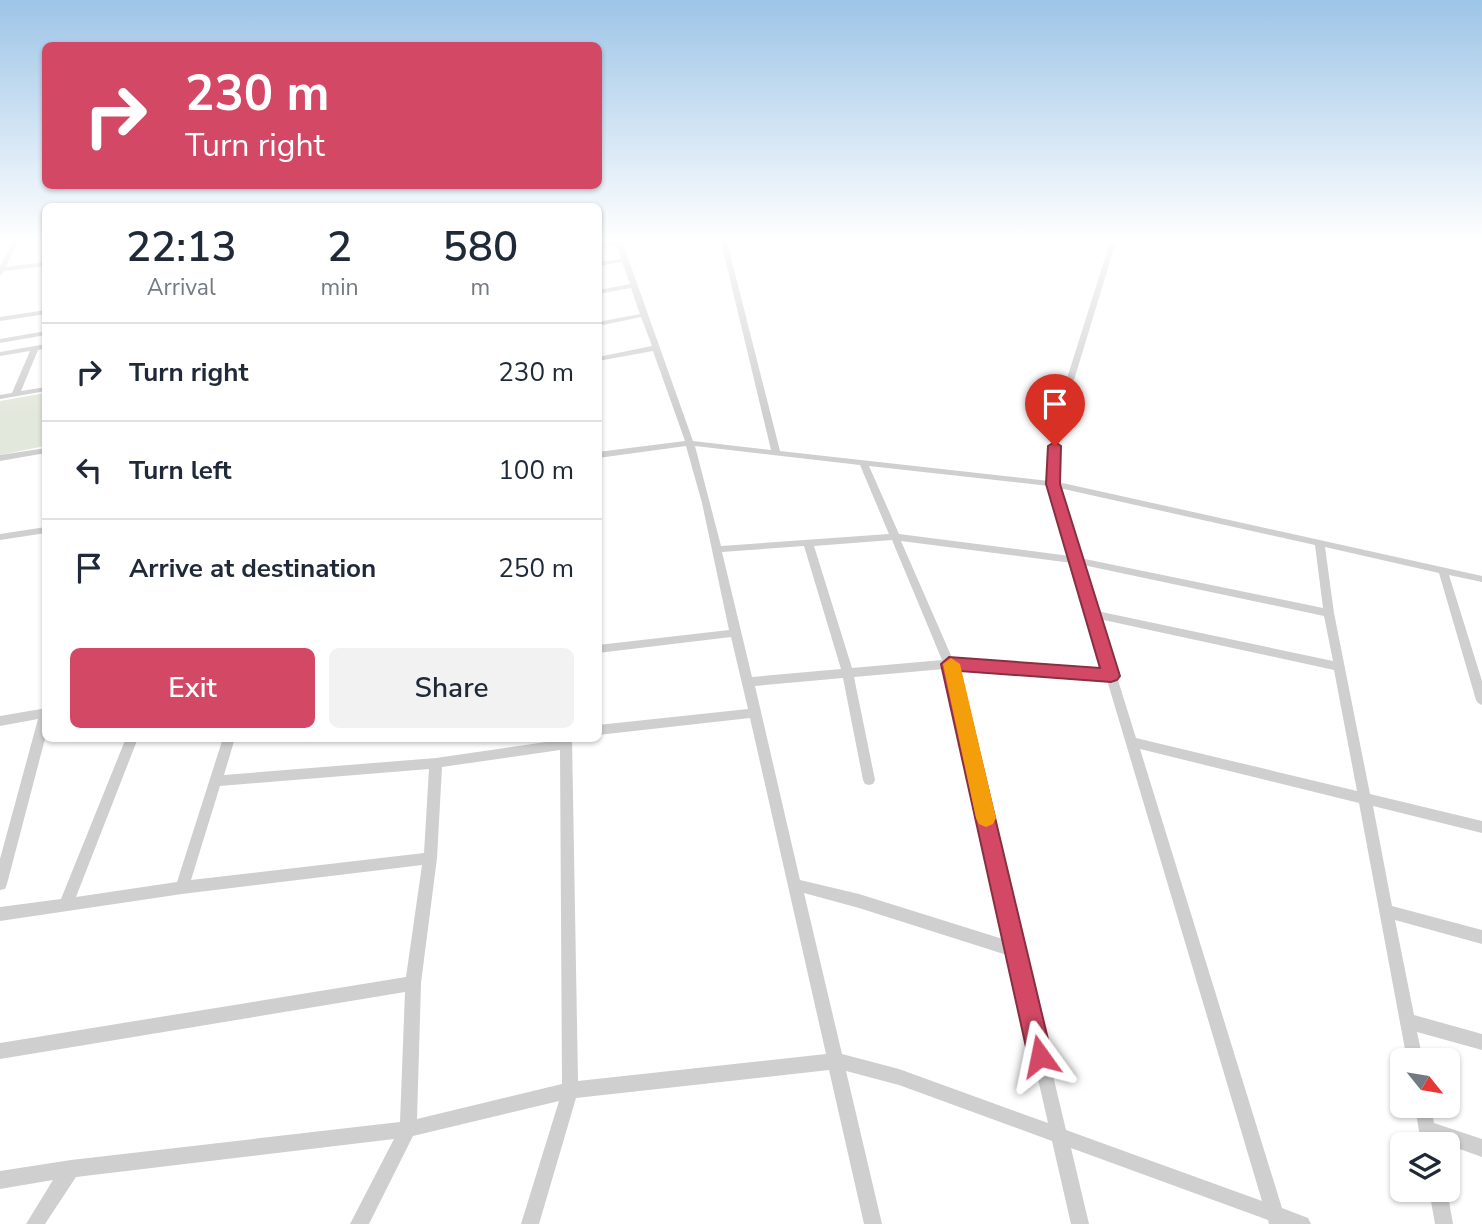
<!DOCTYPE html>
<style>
body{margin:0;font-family:"Nunito Sans",sans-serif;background:#f2f2f3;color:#1f2937;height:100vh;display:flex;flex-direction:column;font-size:26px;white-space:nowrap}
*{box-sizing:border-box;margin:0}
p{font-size:23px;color:#747a83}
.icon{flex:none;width:38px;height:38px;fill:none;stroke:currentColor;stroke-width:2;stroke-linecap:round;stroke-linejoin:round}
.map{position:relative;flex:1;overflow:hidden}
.panel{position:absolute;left:42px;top:203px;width:560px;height:539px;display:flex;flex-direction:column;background:#fff;border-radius:10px;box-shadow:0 2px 5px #0004}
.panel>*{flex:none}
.guide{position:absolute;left:42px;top:42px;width:560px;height:147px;border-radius:10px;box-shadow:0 2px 5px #0004;background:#d34965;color:#fff;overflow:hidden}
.needle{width:46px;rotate:120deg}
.buttons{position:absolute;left:1390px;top:1048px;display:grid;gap:14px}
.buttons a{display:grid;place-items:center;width:70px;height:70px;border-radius:10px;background:#fff;box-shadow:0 2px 5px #0004;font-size:35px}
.pin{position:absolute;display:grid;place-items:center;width:60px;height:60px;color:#fff;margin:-72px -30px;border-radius:50% 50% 50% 0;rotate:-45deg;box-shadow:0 0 7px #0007}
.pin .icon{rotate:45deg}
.me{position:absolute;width:77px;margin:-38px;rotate:348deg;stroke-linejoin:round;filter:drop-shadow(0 0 5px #0008)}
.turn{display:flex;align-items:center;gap:24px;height:147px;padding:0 28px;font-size:32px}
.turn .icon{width:91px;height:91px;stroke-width:2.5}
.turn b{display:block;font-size:49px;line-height:60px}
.eta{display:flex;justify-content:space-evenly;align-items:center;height:119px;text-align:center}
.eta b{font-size:42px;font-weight:600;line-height:49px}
.action{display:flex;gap:14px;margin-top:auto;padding:14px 28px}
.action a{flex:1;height:80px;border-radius:10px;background:#d34965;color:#fff;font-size:28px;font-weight:600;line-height:80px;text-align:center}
.action a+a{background:#f2f2f3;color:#1f2937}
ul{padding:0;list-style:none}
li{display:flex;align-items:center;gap:21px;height:98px;padding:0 28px;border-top:2px solid #e0e1e3}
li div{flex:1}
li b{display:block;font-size:26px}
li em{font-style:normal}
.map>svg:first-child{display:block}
.green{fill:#e3e8dc}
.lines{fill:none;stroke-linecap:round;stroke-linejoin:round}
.minor{fill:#cfcfcf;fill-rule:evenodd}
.route{fill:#d34965;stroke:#892f42;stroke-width:2}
.slow{fill:#f59e0b}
</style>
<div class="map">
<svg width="1482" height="1224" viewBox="0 0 1482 1224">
<rect width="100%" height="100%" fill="#fff"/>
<path class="green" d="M45,393V446L0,455V401Z"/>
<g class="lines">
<path class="minor" d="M12,242H18L6,267L46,262V266L4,271L0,276V267Z
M616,242H622L623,244L693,441L771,450L721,242H727L780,451L1049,481L1052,426L1110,242H1116L1060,426L1058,482L1482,576V582L1449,575L1482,681V705L1478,703L1476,700L1439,573L1325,547L1334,613L1370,794L1482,821V833L1373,806L1392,906L1482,930V944L1395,920L1414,1015L1482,1034V1050L1417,1032L1423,1060H1407L1359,803L1140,749L1282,1208L1308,1218L1311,1224H1269L1268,1220L1071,1148L1089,1224H1071L1052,1141L899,1085L846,1071L882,1224H864L829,1070L576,1098L539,1224H521L559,1101L413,1136L369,1224H350L394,1139L76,1177L45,1224H26L53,1180L0,1189V1171L71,1160L400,1122L405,992L0,1059V1043L406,977L422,865L182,894L0,921V907L61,899L126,738H138L76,897L177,882L223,738H235L224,775L436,758L560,740V738H572L578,1081L826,1054L750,718L598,735V725L748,709L731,637L598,653V645L729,630L702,503L686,446L598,458V452L685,441L653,351L598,361V357L652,346L641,317L598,326V322L640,314L631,288L598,294V290L630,284L622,262L598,266V262L621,259L617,246L598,248V244ZM695,446L860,465L889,534L721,546ZM869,466L1049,486L1070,556L899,534ZM1059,488L1315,545L1323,608L1080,558ZM892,540L942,660L852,668L814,546ZM901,541L1072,563L1104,671L953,660ZM804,546L841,669L752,677L722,552ZM1083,565L1324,616L1333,661L1097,611ZM1099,619L1334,670L1357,791L1136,738ZM944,669L1006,940L859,894L800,880L755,686L843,678L863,780L865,784L869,785L873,784L875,780L854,677ZM956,669L1107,680L1262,1201L1066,1130ZM560,750L562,1084L417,1119L421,983L437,858L442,767ZM429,769L424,853L191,880L220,786ZM804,893L859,908L1010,956L1048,1123L899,1069L842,1054Z
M46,310V314L0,321V317Z
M46,331V335L0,343V339Z
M46,344V348L38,350L21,391L46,387V391L0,399V395L12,393L30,351L0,356V352Z
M46,448V453L0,461V455Z
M46,527V533L0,540V534Z
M46,707V735L7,884L5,889L0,890V859L38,719L0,726V716L41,709Z
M1415,1106H1431L1434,1123L1482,1139V1157L1437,1141V1144H1421Z
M1429,1190H1447L1453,1224H1435Z"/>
</g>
<linearGradient id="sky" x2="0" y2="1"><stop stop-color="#9dc5e7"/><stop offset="0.58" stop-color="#fff"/><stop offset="1" stop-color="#fff" stop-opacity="0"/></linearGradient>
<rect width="1482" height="414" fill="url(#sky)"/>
<path class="route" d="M1055,442L1061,446L1060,484L1120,676L1117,680L1111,682L960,671L1052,1056L1048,1064L1040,1068L1031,1064L1028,1056L941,664L949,657L1100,668L1046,484L1048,446Z"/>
<path class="slow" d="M951,658L960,664L996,818L993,824L986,827L979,824L976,818L943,664Z"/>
</svg>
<div class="buttons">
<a><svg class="needle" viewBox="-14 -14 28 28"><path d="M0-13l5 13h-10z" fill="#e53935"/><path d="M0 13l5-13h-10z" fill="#747a83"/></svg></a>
<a><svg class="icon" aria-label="layers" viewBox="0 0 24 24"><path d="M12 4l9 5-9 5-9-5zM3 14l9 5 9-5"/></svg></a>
</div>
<div class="pin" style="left:1055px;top:446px;background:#d93025"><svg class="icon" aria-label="arrive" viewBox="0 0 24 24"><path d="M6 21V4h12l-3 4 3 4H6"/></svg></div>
<svg class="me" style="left:1040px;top:1056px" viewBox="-20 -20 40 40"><path d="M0-17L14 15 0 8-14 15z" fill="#d34965" stroke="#fff" stroke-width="4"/></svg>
<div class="guide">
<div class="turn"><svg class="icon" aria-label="right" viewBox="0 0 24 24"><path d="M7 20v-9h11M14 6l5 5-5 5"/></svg><div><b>230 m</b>Turn right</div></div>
</div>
<section class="panel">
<div class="eta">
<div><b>22:13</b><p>Arrival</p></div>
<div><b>2</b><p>min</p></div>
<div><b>580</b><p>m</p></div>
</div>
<ul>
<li><svg class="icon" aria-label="right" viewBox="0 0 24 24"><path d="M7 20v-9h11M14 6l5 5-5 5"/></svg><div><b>Turn right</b></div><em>230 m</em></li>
<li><svg class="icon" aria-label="left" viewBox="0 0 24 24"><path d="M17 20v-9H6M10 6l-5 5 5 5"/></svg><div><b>Turn left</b></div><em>100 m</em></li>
<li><svg class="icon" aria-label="arrive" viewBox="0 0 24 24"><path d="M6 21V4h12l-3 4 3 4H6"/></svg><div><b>Arrive at destination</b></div><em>250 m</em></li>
</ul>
<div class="action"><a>Exit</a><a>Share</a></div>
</section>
</div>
